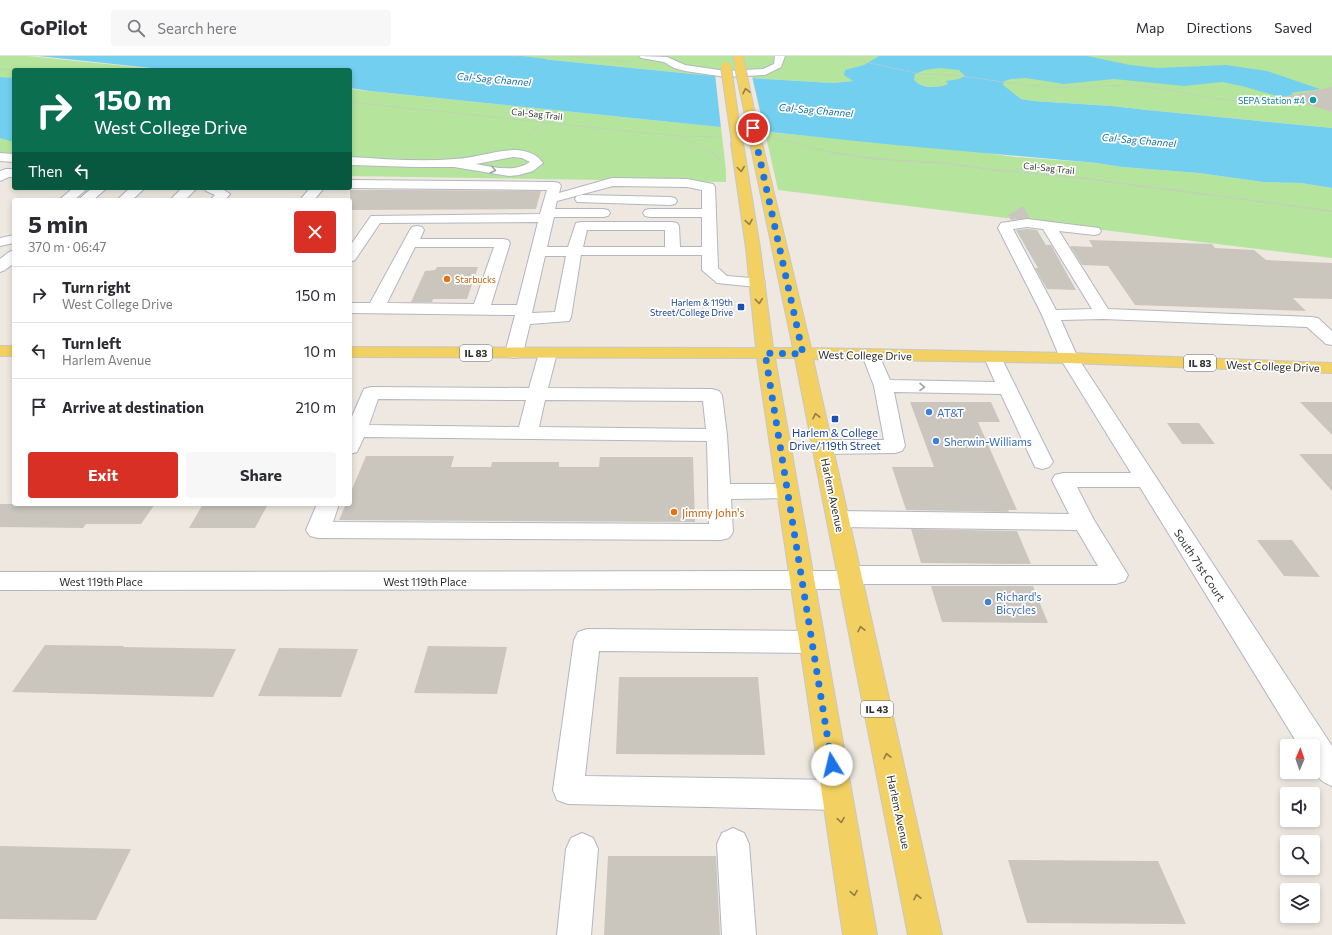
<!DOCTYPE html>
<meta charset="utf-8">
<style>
body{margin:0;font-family:Commissioner,sans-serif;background:#f7f7f7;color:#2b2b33;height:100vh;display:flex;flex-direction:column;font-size:15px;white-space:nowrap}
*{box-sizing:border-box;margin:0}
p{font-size:13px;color:#7c7c81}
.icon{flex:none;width:22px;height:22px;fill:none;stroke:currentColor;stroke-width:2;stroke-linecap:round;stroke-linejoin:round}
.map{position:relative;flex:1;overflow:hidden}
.drawer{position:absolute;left:12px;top:142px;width:340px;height:308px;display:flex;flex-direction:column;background:#fff;border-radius:4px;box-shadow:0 2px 6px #0003}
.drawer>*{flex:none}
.hud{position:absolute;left:12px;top:12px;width:340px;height:122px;border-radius:4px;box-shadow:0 2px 6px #0003;background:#0b6e4f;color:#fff;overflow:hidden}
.needle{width:26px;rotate:2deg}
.controls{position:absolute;left:1280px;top:683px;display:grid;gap:8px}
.controls a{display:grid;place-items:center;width:40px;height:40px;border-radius:4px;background:#fff;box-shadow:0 2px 6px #0003;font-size:20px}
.pin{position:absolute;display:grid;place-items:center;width:34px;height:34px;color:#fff;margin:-17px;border:2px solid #fff;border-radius:50%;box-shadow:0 1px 4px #0007}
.me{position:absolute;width:44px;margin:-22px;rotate:351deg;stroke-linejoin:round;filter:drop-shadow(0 0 3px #0008)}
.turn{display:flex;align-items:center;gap:14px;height:84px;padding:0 16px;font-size:18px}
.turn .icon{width:52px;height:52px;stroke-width:2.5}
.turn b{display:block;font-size:28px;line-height:34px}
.then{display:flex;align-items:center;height:38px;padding:0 16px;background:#0003;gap:8px;font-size:15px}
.round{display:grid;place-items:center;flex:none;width:42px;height:42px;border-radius:4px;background:#f7f7f7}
.summary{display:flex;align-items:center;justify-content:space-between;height:68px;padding:0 16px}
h1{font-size:24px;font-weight:700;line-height:30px}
.cta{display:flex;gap:8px;margin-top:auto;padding:8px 16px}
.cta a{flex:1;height:46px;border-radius:4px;background:#d93025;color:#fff;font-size:16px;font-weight:700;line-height:46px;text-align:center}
.cta a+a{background:#f7f7f7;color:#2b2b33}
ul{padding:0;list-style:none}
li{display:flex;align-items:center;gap:12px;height:56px;padding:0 16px;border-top:1px solid #e1e1e2}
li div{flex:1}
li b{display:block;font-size:15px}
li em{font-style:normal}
header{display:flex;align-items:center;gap:24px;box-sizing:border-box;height:56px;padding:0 20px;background:#fff;border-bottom:1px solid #e1e1e2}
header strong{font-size:19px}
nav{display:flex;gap:22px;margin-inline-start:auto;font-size:14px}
.search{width:280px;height:36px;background:#f7f7f7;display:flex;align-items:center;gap:10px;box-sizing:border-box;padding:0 14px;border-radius:4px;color:#7c7c81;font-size:15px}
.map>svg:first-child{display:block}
.green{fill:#b5e59c}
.water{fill:#73cff0;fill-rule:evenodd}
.pier{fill:#eee8e0}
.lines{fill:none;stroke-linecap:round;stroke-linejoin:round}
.stream{fill:#73cff0;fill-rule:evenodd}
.building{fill:#cac6be}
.minor-casing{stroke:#b3b6c0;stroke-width:2}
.major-casing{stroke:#c8c8c8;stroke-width:2}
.path-far1{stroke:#c8c8c8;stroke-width:1;stroke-dasharray:1.5 1;stroke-linecap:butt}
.path{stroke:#c8c8c8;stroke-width:1.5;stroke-dasharray:2 1;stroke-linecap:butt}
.minor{fill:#fff;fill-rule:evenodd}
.major{fill:#f2d061;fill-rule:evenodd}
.major-bridge-casing{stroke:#c8c8c8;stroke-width:12;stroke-linecap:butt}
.major-bridge{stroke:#f2d061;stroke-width:10}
.oneway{stroke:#907e47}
.oneway2{stroke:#a0a0a0}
.route{stroke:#1a73e8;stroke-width:7;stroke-dasharray:0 12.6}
.culture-dot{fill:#0f9aa8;stroke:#fff;stroke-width:1.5}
.food-dot{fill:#e8710a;stroke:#fff;stroke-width:1.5}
.transit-dot{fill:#1a4fb4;stroke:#fff;stroke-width:1.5}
.shop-dot{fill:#3f7fe0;stroke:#fff;stroke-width:1.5}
.labels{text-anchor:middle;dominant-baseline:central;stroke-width:3.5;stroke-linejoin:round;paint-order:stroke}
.far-culture-label{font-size:9px;fill:#0d838f;stroke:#fff;text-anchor:end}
.far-street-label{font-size:9px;fill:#2d2d2d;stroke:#fff}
.far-food-label{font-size:9px;fill:#c56008;stroke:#fff;text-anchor:start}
.far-transit-label{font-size:9px;fill:#164399;stroke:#fff;text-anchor:end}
.far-water-label{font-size:10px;font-style:italic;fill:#0d6ea1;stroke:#fff}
.shield{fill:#fff;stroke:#6c6c6c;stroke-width:1}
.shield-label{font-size:10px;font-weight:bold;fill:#2d2d2d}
.street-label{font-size:11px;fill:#2d2d2d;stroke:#fff}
.shop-label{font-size:11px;fill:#366cbe;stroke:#fff;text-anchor:start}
.transit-label{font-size:11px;fill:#164399;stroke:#fff}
.food-label{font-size:11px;fill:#c56008;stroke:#fff;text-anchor:start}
</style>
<header>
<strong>GoPilot</strong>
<div class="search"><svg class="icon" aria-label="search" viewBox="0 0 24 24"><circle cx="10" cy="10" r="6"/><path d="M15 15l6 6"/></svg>Search here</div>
<nav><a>Map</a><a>Directions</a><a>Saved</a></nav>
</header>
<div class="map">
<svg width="1332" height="879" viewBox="0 0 1332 879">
<rect width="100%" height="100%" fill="#eee8e0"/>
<path class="green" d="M0,0H28L165,14H14V98H0Z
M511,0H1332V72L1147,54L1112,50L1034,45L1021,43L1007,33L948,28L939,31H932L921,29L915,26L851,22L853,25L833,27L703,19Z
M350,33L721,71L726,115V126L350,120Z
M765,76L965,94L1015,101L1097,107L1122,111L1199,117L1263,126L1301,127L1332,132V202L778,134Z"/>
<path class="water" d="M38,0H511L703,19L833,27L853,25L844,19L845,14L864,9L879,0H1087L1130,9L1157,12L1226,9L1267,15L1320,33C1310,35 1300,35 1291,37L1293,39L1280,41L1242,30L1222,26L1184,30L1114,23L1064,28L1026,22L1011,23L1004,25L1003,29L1021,43L1034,45L1112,50L1147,54L1332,72V132L1301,127L1263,126L1199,117L1122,111L1097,107L895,89L370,35L350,32V14H170ZM939,12L959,14L965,20L959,23L946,25L948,28C938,32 922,33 914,24L915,18L925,14Z
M0,21L14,22V86L0,82Z"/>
<path class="pier" d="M715,18L752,20L765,77L721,72Z"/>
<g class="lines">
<path class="stream" d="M510,0H521L547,3L546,4Z"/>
</g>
<path class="building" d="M1332,31V56L1283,41Z
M350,134H408L541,135L536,153L350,154Z
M1023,150L1030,162L1011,164L1008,159Z
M1027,173L1037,174L1046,189H1051L1076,234L1047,233L1035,212H1038L1016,174Z
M1089,184L1212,188L1215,192L1254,194L1266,204L1332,207V243L1293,242L1306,255L1135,249L1108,210L1082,209L1070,190L1093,191Z
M437,211H478L467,243H433L432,246H411L425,215L435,214Z
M910,346H991L1000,366H978L1017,454H1008L1009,456L906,454L892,411H934Z
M1300,346H1332V379Z
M1167,367H1199L1215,388H1182Z
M1299,398H1332V435Z
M366,400H454L451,411H491L492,406H559V411H599L600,401H693L695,466L339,464L346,448H350V438Z
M0,448H155L141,468H86L83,472L0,471Z
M203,448H268L255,472H189Z
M911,473L1017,475L1031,508L921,507Z
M1257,484H1292L1320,521L1284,520Z
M931,530H1033L1048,567L942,566Z
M45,589L124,590L123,591L236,593L213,641L12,636Z
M428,590L507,591L497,638L414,637Z
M279,592L358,593L341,641L258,640Z
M619,621H758L765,699L616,698Z
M0,790L131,793L96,864L0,863Z
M608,800H716L720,879H604Z
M1008,804L1158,805L1186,868L1027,867Z"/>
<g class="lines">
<g class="minor-casing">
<path id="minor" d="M639,0L667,1L685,9L726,15L763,13L774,8L775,0H785L781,11L765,19L726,21L685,15L674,12L664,6L641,2Z
M517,94C528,95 537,98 543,107L533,115L519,119L509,120L454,111H416L350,109V101C385,103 420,106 455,103C476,102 496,94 517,94ZM513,101L522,102L530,106C514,117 493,111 476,108Z
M0,97L14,98V106L0,105Z
M6,113H14V121H9L0,125V115Z
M612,122L687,123L713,128L715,131L718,212L727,220L763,223L765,226L763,229L757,231L717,227L702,214V199H581L571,261L569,265L530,268L523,297L520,301L514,302L508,301L505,297L515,259L350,257V247H370L410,174L412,171L417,170L422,171L424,174L420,183H503L508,184L510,187L491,249H517L538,166L380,167L355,204L350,206V190L371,160L540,158L547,134L350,132V124L554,126L559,127L561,130L559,137ZM613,130L687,131L702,134V153H650L645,154L643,157L645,160L650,161H702V191H680L679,170L677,167L672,166H581L576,167L568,191H547L554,161H603L608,160L610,157L608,154L603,153H555L557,145ZM587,174H665V191H583ZM415,191H494L474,248L387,247ZM545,200H566L555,256L532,257Z
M73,132H88L74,144H59Z
M92,132H107L93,144H78Z
M130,132H145L132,144H117Z
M182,132H197L185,144H170Z
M204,132H221L230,138L225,144H210L215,139L206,135Z
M310,132H324L314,144H300Z
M582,139L670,141L675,142L677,145L675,148L670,149L577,146L575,143L577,140Z
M1027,163L1099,172L1101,175L1099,178L1094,179L1059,175L1108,253L1312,261L1318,262L1332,275V289L1326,288L1307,271L1103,263L1061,264L1078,302L1332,690V730C1311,722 1313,710 1313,690H1299L1140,431H1077L1094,464L1128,519L1125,525L1116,528H861L860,531L851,533L0,534V516L839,515L840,513L849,510H1098L1077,474L838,471L830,469L827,463L830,457L838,455L1069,458L1052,424L1055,419L1063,417H1131L1060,302L1042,259L998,172L1001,167ZM1027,171L1043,173L1092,253L1056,254L1013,173Z
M14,179V187L0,190V182Z
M14,194V207L5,214L0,216V203L9,196Z
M548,292L554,293L557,297L548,332L712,333L719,335L722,339L727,379L730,428H787L795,430L798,435L795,440L787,442L731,443L733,476L729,482L721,484L318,482L310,480L306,474L317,448H339L333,466L709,468L707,385L364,381L357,396L350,398V365L364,333L371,331L529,332L539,297L542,293ZM378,343L526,344L519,371L369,369ZM545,344L703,345L706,373L539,371Z
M871,294L877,295L890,324L995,326L984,301L987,297L993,296L999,297L1053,406L1049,411L1042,413L1035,411L1001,338L894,336L905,390L902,395L895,397L823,398L816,396L813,391L816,386L823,384H884L874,330L862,299L865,295Z
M587,573L812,575L821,578L825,586L821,594L812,597L599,595L585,720L837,724L848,729L852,739L848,749L837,754L568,748L557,744L553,734L574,584L578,576Z
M733,772L744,777L749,788L756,879H722L717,788L722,777Z
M582,777L593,782L598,793L591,879H557L566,793L571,782Z"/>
</g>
<g class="major-casing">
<path id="major" d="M733,0H743L745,11L743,13H737Z
M737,83L741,85L743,87L760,192L773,292H793L750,87L752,85H760L762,87L811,292L1069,297L1332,307V317L1069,307L813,303L942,879H908L795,302H775L877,879H843L757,302L350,301V291L756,292L746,192L731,87L733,85Z
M0,290H14V300H0Z"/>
</g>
<path class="path-far1" d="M566,0L630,6
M839,0L920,18L954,19L1031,30L1075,32L1128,29L1162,33L1225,44L1259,46L1276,45
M0,13L14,14
M1330,22L1332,24
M1330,33H1332
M350,46L626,75L681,80L719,81
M682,80L687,85L713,97
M524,81L539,73L546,66
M774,82L834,97"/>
<path class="path" d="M712,96L720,103
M830,96L876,103L944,107L986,113L1081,122L1332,155"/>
<use href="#minor" class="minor"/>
<use href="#major" class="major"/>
<g class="major-bridge-casing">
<path id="major-bridge" d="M726,11L737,87
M740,11L756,87"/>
</g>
<use href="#major-bridge" class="major-bridge"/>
</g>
<defs><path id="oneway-chevron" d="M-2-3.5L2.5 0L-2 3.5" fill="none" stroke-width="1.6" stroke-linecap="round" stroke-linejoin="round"/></defs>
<g class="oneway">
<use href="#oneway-chevron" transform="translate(746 35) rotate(-102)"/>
<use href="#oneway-chevron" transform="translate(741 113) rotate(82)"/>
<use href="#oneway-chevron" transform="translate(749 166) rotate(80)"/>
<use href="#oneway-chevron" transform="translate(759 245) rotate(84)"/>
<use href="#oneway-chevron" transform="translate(816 360) rotate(-102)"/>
<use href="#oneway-chevron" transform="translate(861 573) rotate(-102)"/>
<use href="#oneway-chevron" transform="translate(887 700) rotate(-102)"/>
<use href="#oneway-chevron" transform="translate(841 764) rotate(81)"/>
<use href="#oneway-chevron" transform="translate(854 837) rotate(81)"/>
<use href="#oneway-chevron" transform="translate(917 841) rotate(-102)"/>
</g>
<g class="oneway2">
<use href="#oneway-chevron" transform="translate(493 114) rotate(14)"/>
<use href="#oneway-chevron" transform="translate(922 331) rotate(1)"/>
</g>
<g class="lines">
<path class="route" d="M753,72L803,298L765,297L832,709"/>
</g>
<circle class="culture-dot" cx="1313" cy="44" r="4"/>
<g class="food-dot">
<circle cx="447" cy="223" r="4"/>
<circle cx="674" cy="456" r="4"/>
</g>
<g class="transit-dot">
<rect x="737" y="247" width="8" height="8" rx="2"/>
<rect x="831" y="359" width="8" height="8" rx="2"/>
</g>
<g class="shop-dot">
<circle cx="929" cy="356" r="4"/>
<circle cx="936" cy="385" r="4"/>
<circle cx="988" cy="546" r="4"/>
</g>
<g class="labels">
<g class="far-culture-label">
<text x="1305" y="44">SEPA Station #4</text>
</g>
<g class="far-street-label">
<text transform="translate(537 58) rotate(6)">Cal-Sag Trail</text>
<text transform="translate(1049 112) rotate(6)">Cal-Sag Trail</text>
</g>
<g class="far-food-label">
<text x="455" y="223">Starbucks</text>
</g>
<g class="far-transit-label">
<text x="733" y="246">Harlem &amp; 119th<tspan x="733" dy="10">Street/College Drive</tspan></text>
</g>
<g class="far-water-label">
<text transform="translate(494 23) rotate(5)">Cal-Sag Channel</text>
<text transform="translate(816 54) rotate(5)">Cal-Sag Channel</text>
<text transform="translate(1139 84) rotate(5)">Cal-Sag Channel</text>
</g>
<g class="shield">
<rect x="460" y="289" width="32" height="16" rx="3"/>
<rect x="1184" y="299" width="32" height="16" rx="3"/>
<rect x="861" y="645" width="32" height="16" rx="3"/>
</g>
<g class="shield-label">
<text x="476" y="297">IL 83</text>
<text x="1200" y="307">IL 83</text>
<text x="877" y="653">IL 43</text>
</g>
<g class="street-label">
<text transform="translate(865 299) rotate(1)">West College Drive</text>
<text transform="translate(1273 310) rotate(2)">West College Drive</text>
<text transform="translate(833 439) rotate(78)">Harlem Avenue</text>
<text transform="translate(1200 509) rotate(57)">South 71st Court</text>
<text x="101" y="525">West 119th Place</text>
<text x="425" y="525">West 119th Place</text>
<text transform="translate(899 756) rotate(78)">Harlem Avenue</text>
</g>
<g class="shop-label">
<text x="937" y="356">AT&amp;T</text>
<text x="944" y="385">Sherwin-Williams</text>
<text x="996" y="540">Richard's<tspan x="996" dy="13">Bicycles</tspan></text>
</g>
<g class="transit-label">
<text x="835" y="376">Harlem &amp; College<tspan x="835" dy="13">Drive/119th Street</tspan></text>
</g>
<g class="food-label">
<text x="682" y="456">Jimmy John's</text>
</g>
</g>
</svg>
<div class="controls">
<a><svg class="needle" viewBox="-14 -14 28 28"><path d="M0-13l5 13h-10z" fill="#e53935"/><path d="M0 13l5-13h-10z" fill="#7c7c81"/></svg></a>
<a><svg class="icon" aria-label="sound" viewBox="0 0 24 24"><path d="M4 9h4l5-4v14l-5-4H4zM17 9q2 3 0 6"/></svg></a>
<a><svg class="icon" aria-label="search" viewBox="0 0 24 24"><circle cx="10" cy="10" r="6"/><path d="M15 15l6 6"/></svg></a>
<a><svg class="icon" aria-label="layers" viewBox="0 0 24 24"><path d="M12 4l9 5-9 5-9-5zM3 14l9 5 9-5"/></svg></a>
</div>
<div class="pin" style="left:753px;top:72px;background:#d93025"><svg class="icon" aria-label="arrive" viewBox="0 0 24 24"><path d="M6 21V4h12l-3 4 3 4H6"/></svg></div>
<svg class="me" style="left:832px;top:709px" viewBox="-20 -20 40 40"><circle r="19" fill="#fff"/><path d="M0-13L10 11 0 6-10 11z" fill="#1a73e8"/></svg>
<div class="hud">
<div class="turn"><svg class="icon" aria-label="right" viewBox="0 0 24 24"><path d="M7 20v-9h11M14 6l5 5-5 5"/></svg><div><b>150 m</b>West College Drive</div></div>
<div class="then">Then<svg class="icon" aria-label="left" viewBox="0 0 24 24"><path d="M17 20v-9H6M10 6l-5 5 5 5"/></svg></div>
</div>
<section class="drawer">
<div class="summary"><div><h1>5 min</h1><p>370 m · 06:47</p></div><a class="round" style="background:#d93025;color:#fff"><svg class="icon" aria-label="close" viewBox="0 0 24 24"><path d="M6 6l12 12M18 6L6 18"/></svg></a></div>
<ul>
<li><svg class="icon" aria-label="right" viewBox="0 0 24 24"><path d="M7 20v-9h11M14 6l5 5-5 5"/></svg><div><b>Turn right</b><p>West College Drive</p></div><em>150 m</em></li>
<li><svg class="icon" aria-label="left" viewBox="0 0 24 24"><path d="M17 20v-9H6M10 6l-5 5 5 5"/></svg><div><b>Turn left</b><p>Harlem Avenue</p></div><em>10 m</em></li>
<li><svg class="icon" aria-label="arrive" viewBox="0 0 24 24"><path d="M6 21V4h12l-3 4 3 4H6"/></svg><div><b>Arrive at destination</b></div><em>210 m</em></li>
</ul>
<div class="cta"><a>Exit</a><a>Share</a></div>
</section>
</div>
